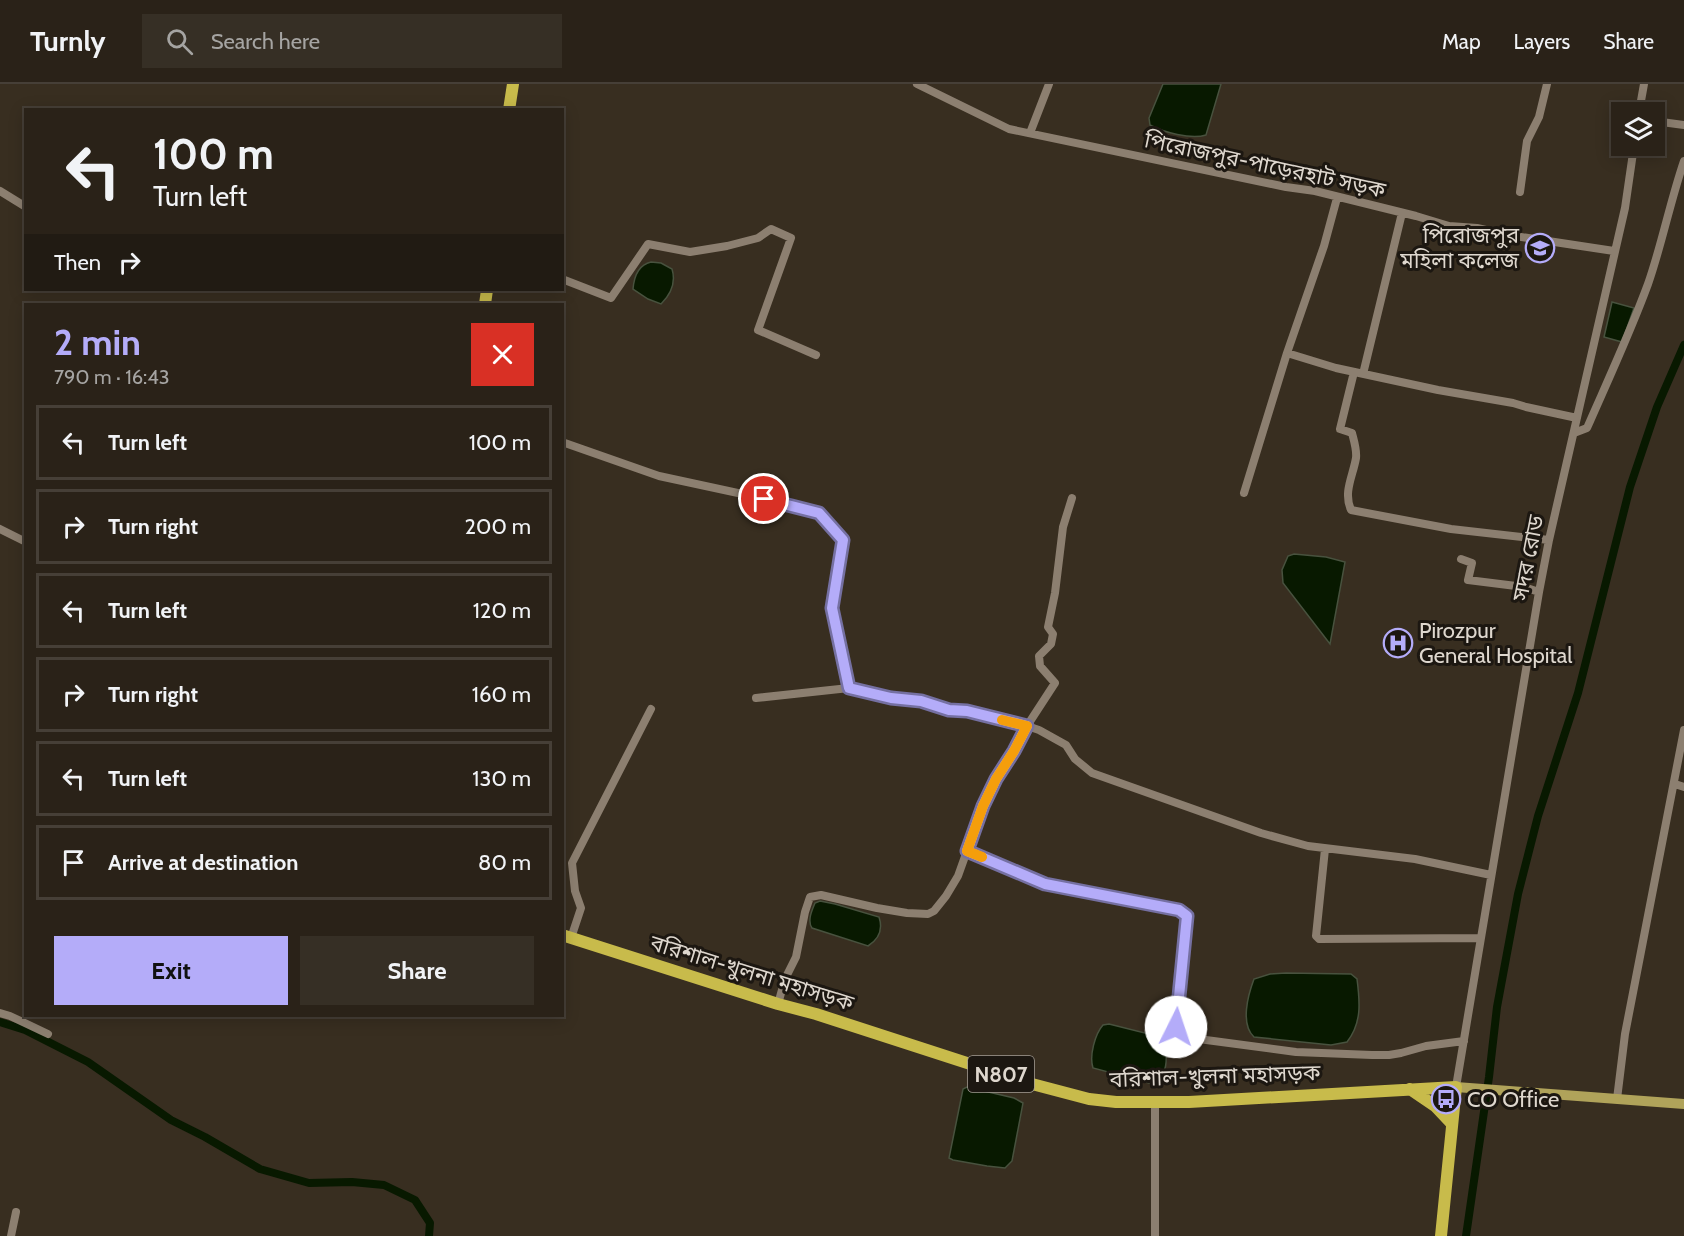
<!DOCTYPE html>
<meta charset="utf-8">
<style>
body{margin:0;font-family:Cabin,"Noto Sans Bengali",sans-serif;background:#362f25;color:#f1f3f6;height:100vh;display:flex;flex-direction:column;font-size:22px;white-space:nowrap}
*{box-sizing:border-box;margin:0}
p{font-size:20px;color:#a5a4a2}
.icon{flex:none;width:33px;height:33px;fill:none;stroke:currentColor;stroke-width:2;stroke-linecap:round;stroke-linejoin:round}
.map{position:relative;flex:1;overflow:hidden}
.side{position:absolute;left:24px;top:219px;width:540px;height:714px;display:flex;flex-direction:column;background:#2a2218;border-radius:0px;box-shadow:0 3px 15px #0003,0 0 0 2px #463f37}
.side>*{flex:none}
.hud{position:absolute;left:24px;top:24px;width:540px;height:183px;border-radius:0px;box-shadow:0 3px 15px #0003,0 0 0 2px #463f37;background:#2a2218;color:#f1f3f6;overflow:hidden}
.buttons{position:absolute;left:1611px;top:18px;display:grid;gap:12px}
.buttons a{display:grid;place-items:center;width:54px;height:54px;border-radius:0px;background:#2a2218;box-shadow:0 3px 15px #0003,0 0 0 2px #463f37;font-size:30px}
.pin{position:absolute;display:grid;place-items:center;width:51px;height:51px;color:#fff;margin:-26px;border:3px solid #fff;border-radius:50%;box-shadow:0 2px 6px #0007}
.me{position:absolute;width:66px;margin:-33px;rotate:4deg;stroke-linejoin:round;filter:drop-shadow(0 0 4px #0008)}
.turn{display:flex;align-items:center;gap:21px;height:126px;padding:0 30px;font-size:27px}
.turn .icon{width:78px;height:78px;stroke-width:2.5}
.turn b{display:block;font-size:42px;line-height:51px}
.then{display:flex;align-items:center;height:57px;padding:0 30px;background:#0003;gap:12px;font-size:22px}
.round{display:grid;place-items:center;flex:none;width:63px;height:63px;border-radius:0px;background:#362f25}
.summary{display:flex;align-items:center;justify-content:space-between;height:102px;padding:0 30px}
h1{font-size:36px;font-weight:700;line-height:45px;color:#b4acf9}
.button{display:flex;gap:12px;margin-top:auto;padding:12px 30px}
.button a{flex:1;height:69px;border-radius:0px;background:#b4acf9;color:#111;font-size:24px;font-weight:700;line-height:69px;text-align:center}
.button a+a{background:#362f25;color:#f1f3f6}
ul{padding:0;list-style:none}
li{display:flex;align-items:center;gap:18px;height:75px;margin:0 12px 9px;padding:0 18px;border:3px solid #463f37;border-radius:0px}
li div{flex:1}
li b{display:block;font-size:22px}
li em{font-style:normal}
header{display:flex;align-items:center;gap:36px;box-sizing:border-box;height:84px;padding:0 30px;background:#2a2218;border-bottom:2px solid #463f37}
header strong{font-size:28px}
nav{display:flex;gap:33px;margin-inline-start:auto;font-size:21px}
.search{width:420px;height:54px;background:#362f25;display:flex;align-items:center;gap:15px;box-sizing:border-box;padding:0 21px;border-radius:0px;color:#a5a4a2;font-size:22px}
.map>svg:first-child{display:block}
.water{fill:#081900;stroke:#48523e;stroke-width:1.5}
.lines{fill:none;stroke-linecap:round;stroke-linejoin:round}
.canal{stroke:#081900;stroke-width:8}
.minor{stroke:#8c7f70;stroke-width:8}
.major{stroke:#b0a35a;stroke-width:10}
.highway{stroke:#c8bb4b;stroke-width:12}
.route-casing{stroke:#7570a2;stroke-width:15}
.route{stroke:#b4acf9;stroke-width:10}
.slow{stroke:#f59e0b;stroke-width:10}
.labels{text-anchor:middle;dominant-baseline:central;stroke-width:6;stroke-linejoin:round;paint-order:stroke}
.shield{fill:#1c1711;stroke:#a49d95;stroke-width:1.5}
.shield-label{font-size:21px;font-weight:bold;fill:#ded7ce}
.street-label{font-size:22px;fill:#ded7ce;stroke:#1c1711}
.poi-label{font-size:22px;fill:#ded7ce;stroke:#1c1711;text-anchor:start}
</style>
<header>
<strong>Turnly</strong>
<div class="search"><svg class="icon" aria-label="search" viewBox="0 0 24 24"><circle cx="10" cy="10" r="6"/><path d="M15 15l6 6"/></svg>Search here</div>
<nav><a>Map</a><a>Layers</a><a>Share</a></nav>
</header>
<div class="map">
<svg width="1684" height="1152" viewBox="0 0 1684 1152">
<rect width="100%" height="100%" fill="#382e20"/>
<path class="water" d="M1163,0H1221L1206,51C1191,56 1163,48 1150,41L1149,34Z
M651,178L661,179L672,185C676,198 671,210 661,220L648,215L633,205C634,193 638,181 651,178Z
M1612,218L1634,224L1622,258L1604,253Z
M1294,470L1326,473L1345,478L1330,560L1283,499L1282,486L1288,472Z
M820,817L835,820L879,833C883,845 879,855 868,862L812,844C807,837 812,826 815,819Z
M1286,889L1351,890L1357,895C1360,918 1362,939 1347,958L1331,961L1254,953C1240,940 1248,911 1254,895L1270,890Z
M1109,940L1165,954C1167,972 1170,995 1149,999L1093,984C1089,972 1095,950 1103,941Z
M967,1003L1014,1014L1023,1019L1012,1077L1005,1084L987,1082L953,1076L949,1074L963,1005Z"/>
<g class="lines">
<path class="canal" d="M0,938L25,946L88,978L171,1036L205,1053L260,1085L309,1099L352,1098L384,1101L415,1116L430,1139L429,1152
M1466,1152L1489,993L1497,923L1518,810L1538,732L1578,609L1630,403L1657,323L1684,261"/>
<path class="minor" d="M917,0L1009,45L1286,103L1315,107L1416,132L1449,142L1477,144L1508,151L1614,167
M1639,28L1644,0
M1654,37L1684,41
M1030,49L1049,0
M0,107L26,123
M1520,108L1527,57L1539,33L1547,0
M562,195L611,214L648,160L690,168L727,162L758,154L771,145L791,154L758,246L816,271
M1287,269L1336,284L1438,306L1513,319L1526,323L1577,334
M1354,288L1340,345L1352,349C1354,357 1357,366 1356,374C1353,392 1343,408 1351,426L1451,445L1549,456
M1363,290L1402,129
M1574,349L1587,344C1608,296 1630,249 1648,200C1662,160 1670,118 1684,77
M562,358L659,392L780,418L819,429L843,456L832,524L849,604
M1244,409L1287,269L1324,162L1337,114
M0,445L26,458
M1461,475L1472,479L1468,496L1524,503L1539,508
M756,614L849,604L891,614L921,617L949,626L967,627L1027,642L1039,646L1066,661L1075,675L1092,689L1261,749L1308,762L1415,775L1491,791
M1675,700L1684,703
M1325,765L1316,852L1319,855L1481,854
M967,767L1045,800L1179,826L1187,832L1176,952L1296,968L1372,971H1389L1401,969L1426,962L1464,957
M571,854L581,824L575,807L572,779L651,625
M778,920L785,895L796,873L805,828L810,813L821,811L877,824L907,829L928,830L934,827L946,812L958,792L983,722L996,695L1014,667L1027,642L1055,599L1040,582L1039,572L1051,560L1053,550L1048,543L1055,509L1063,443L1072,414
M0,929L10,932L48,950
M1456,1003L1539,508L1549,456L1625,124L1634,62
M1617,1015L1625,950L1684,646
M1155,1018V1152
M11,1152L16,1128"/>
<path class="major" d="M1456,1003L1684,1020"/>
<path class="highway" d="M509,26L513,0
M485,220L487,206
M562,851L778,920L816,930L1032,1000L1089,1015L1116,1018H1189L1456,1003L1441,1152
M1410,1005L1435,1022L1452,1040"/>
</g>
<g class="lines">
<g class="route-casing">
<path id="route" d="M764,415L819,429L843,456L832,524L849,604L891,614L921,617L949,626L967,627L1027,642L1014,667L996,695L983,722L967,767L1045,800L1179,826L1187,832L1176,943"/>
</g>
<use href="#route" class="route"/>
<path class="slow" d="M982,773L967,767L983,722L996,695L1014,667L1027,642L1002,636"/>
</g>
<defs>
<g id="university-ring" transform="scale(1.5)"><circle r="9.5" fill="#1c1711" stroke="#b4acf9" stroke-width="1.5"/><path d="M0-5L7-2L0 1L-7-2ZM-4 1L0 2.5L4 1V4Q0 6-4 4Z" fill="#b4acf9"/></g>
<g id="hospital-ring" transform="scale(1.5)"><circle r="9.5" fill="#1c1711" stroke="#b4acf9" stroke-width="1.5"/><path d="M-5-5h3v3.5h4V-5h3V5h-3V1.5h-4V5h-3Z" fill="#b4acf9"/></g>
<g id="bus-ring" transform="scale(1.5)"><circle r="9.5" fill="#1c1711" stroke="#b4acf9" stroke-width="1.5"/><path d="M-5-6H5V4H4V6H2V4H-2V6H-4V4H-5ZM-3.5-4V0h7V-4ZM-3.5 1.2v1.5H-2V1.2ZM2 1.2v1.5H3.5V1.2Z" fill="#b4acf9"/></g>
</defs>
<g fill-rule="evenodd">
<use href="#university-ring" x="1540" y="164"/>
<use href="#hospital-ring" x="1398" y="559"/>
<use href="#bus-ring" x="1446" y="1015"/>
</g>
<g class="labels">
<rect class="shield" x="968" y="972" width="66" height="36" rx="4.5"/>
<g class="shield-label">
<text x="1001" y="990">N807</text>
</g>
<g class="street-label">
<text transform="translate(1265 81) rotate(12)">পিরোজপুর-পাড়েরহাট সড়ক</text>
<text transform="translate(1528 474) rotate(-79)">সদর রোড</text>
<text transform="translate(752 889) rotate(17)">বরিশাল-খুলনা মহাসড়ক</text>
<text transform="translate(1215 992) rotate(-2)">বরিশাল-খুলনা মহাসড়ক</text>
</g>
<g class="poi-label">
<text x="1519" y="151" text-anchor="end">পিরোজপুর<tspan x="1519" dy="25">মহিলা কলেজ</tspan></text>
<text x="1419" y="546">Pirozpur<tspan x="1419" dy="25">General Hospital</tspan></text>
<text x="1467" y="1015">CO Office</text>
</g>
</g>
</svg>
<div class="buttons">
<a><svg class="icon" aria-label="layers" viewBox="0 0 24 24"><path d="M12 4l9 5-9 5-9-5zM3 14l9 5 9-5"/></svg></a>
</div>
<div class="pin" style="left:764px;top:415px;background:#d93025"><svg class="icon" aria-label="arrive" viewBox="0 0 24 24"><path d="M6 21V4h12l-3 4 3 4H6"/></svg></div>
<svg class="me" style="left:1176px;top:943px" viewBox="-20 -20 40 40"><circle r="19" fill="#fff"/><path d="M0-13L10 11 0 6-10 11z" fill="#b4acf9"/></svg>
<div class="hud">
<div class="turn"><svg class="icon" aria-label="left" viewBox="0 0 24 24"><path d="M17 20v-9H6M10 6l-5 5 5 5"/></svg><div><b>100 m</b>Turn left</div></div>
<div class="then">Then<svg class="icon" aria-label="right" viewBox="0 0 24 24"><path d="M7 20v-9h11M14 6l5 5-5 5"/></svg></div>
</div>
<section class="side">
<div class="summary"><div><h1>2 min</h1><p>790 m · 16:43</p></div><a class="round" style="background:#d93025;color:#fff"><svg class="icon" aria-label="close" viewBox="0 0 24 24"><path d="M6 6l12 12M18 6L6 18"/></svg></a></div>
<ul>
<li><svg class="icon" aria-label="left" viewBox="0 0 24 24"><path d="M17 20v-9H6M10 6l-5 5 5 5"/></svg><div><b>Turn left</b></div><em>100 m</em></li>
<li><svg class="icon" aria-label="right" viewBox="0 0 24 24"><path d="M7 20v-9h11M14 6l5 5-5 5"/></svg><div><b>Turn right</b></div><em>200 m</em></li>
<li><svg class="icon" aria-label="left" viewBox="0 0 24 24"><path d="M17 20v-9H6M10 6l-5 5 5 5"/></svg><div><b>Turn left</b></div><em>120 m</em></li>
<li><svg class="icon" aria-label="right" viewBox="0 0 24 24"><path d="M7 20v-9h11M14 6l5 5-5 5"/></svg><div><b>Turn right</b></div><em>160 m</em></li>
<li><svg class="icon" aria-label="left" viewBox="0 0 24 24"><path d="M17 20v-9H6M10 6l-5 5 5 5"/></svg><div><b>Turn left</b></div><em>130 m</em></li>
<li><svg class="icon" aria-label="arrive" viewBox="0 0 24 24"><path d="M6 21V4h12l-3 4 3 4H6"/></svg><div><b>Arrive at destination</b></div><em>80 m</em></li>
</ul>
<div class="button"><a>Exit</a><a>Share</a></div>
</section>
</div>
